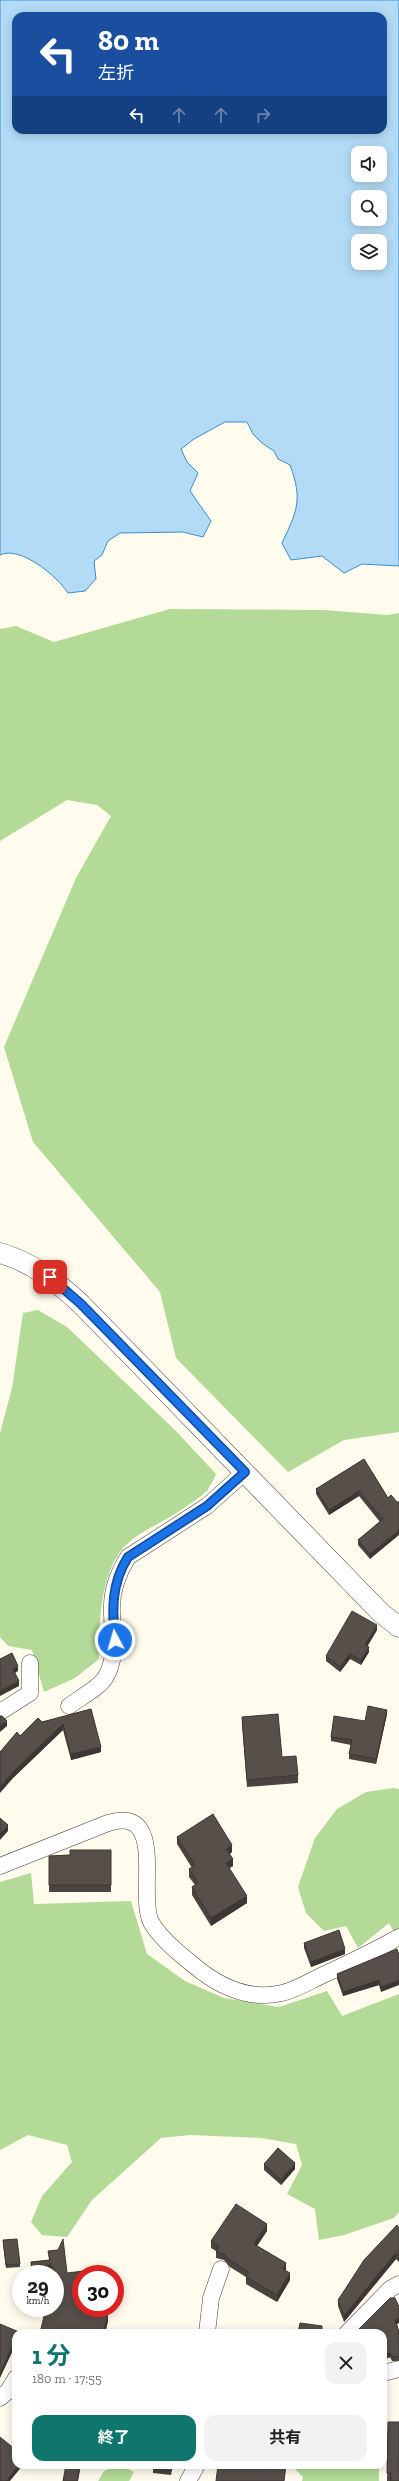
<!DOCTYPE html>
<html lang="ja">
<meta charset="utf-8">
<style>
body{margin:0;font-family:"Zilla Slab","Noto Sans JP",serif;background:#f2f2f2;color:#202124;height:100vh;display:flex;flex-direction:column;font-size:15px;white-space:nowrap}
*{box-sizing:border-box;margin:0}
p{font-size:13px;color:#757577}
.icon{flex:none;width:22px;height:22px;fill:none;stroke:currentColor;stroke-width:2;stroke-linecap:round;stroke-linejoin:round}
.map{position:relative;flex:1;overflow:hidden}
.details{position:absolute;left:12px;top:2329px;width:375px;height:140px;display:flex;flex-direction:column;background:#fff;border-radius:12px;box-shadow:0 2px 10px #0003}
.details>*{flex:none}
.banner{position:absolute;left:12px;top:12px;width:375px;height:122px;border-radius:12px;box-shadow:0 2px 10px #0003;background:#1a4fa0;color:#fff;overflow:hidden}
.controls{position:absolute;left:351px;top:146px;display:grid;gap:8px}
.controls a{display:grid;place-items:center;width:36px;height:36px;border-radius:8px;background:#fff;box-shadow:0 2px 10px #0003;font-size:20px}
.speed{position:absolute;left:12px;top:2265px;display:flex;gap:8px;font-size:20px;font-weight:700;text-align:center}
.speed>*{display:grid;place-content:center;width:52px;height:52px;border-radius:50%;background:#fff;box-shadow:0 2px 10px #0003;line-height:1}
.speed small{font-size:10px;font-weight:400}
.speed .limit{border:6px solid #d22;background:#fff;color:#111}
.pin{position:absolute;display:grid;place-items:center;width:34px;height:34px;color:#fff;margin:-17px;border-radius:8px;box-shadow:0 2px 6px #0006}
.me{position:absolute;width:44px;margin:-22px;rotate:354deg;stroke-linejoin:round;filter:drop-shadow(0 0 3px #0008)}
.turn{display:flex;align-items:center;gap:14px;height:84px;padding:0 20px;font-size:18px}
.turn .icon{width:52px;height:52px;stroke-width:2.5}
.turn b{display:block;font-size:28px;line-height:34px}
.lanes{display:flex;align-items:center;height:38px;padding:0 20px;background:#0003;justify-content:center;gap:20px;direction:ltr}
.lanes .off{opacity:.35}
.round{display:grid;place-items:center;flex:none;width:42px;height:42px;border-radius:12px;background:#f2f2f2}
.overview{display:flex;align-items:center;justify-content:space-between;height:68px;padding:0 20px}
h1{font-size:24px;font-weight:700;line-height:30px;color:#0f766e}
.primary-button{display:flex;gap:8px;margin-top:auto;padding:8px 20px}
.primary-button a{flex:1;height:46px;border-radius:12px;background:#0f766e;color:#fff;font-size:16px;font-weight:700;line-height:46px;text-align:center}
.primary-button a+a{background:#f2f2f2;color:#202124}
.map>svg:first-child{display:block}
.forest{fill:#b3da97}
.water{fill:#b3dbf6;stroke:#3a8dcd;fill-rule:evenodd}
.lines{fill:none;stroke-linecap:round;stroke-linejoin:round}
.minor-casing{stroke:#414141;stroke-width:17}
.tertiary-casing{stroke:#414141;stroke-width:21}
.minor{stroke:#fff;stroke-width:16}
.tertiary{stroke:#fff;stroke-width:20}
.wall{fill:#4a4440}
.shaded-wall{fill:#3c3734}
.building{fill:#564f4a;stroke:#3c3734}
.route-casing{stroke:#114b97;stroke-width:10}
.route{stroke:#1a73e8;stroke-width:7}
</style>
<div class="map">
<svg width="399" height="2481" viewBox="0 0 399 2481">
<rect width="100%" height="100%" fill="#fffcee"/>
<path class="forest" d="M170,609L323,610L387,615L399,613V1432L344,1440L288,1472L176,1358L160,1292L33,1142L4,1047L76,878L111,816L97,805L67,800L0,841V629L16,626L54,642Z
M38,1310L67,1327L176,1431L216,1474C208,1494 201,1496 184,1508C166,1521 143,1529 127,1544C101,1567 98,1626 99,1659L75,1678L44,1692L32,1650L8,1646L0,1637V1433L12,1388L23,1313Z
M393,1788L399,1789V1941L389,1923L358,1948L346,1926L324,1931L306,1913L298,1887L315,1838L337,1809L366,1792Z
M31,1873L34,1904L131,1901L147,1954L185,1981L224,1998L279,2007L327,1991L342,2016L399,1994V2212L394,2218L344,2235L319,2240L315,2209L287,2194L302,2165L296,2144L261,2138L190,2135L161,2138L92,2200L67,2237L42,2235L31,2222L42,2196L72,2162L67,2145L28,2135L0,2150V1882Z
M119,2465L134,2472L129,2481H98L104,2471Z
M291,2465H379V2481H302L303,2477Z"/>
<path class="water" d="M0,0H399V566L362,564L344,573L322,556L291,560L282,543C297,511 303,500 290,465L278,459L274,451L262,443L253,434L247,422H225L194,439L181,449L187,462L198,473L190,491L211,521L203,537L183,532L120,533L108,541L102,555L94,561L96,579L85,591L68,593C58,577 20,545 0,555ZM16,16H383V130H16ZM358,153H380V175H358ZM358,197H380V219H358ZM358,241H380V263H358Z"/>
<g class="lines">
<g class="minor-casing">
<path id="minor" d="M69,1706C78,1699 100,1687 105,1678C118,1658 112,1634 112,1612C111,1593 118,1573 128,1557L207,1506L245,1472
M0,1712L30,1693V1663
M0,1866L108,1823C168,1805 137,1894 151,1922C160,1938 177,1952 191,1963C216,1985 248,2001 282,1993C296,1990 310,1981 323,1975C349,1963 374,1951 399,1937
M207,2333L211,2298L221,2269
M347,2333L390,2289L399,2284
M383,2373L399,2369
M0,2398L8,2391L16,2378
M188,2481L197,2465"/>
</g>
<g class="tertiary-casing">
<path id="tertiary" d="M0,1253C32,1262 57,1282 81,1304L381,1613L399,1627"/>
</g>
<use href="#minor" class="minor"/>
<use href="#tertiary" class="tertiary"/>
</g>
<path class="wall" d="M364,1459L388,1498L391,1495L370,1559L358,1545V1540L380,1522L359,1496L329,1515L316,1494V1489Z
M377,1630L367,1647L369,1652L361,1665L350,1659L340,1672L326,1661V1656Z
M91,1709L101,1752L71,1760L63,1730L14,1777L20,1736L42,1722Z
M387,1714L376,1764L349,1759V1754L351,1745L331,1741V1737L365,1721Z
M242,1717L282,1757L298,1775V1783L247,1787L242,1724Z
M177,1837L232,1852L230,1854L233,1866L229,1868L247,1903L211,1926L192,1895V1887L195,1885L189,1877V1869L192,1868L177,1844Z
M111,1850V1892H49V1856L70,1855Z
M304,1943L345,1954L311,1967L304,1948Z
M397,1949L381,1992L379,1985L343,1996L337,1979V1974Z
M264,2164L295,2169L281,2185L264,2170Z
M399,2228V2262L396,2259L344,2322L338,2306V2300Z
M267,2231L257,2246L286,2269L285,2271L290,2280L277,2302L246,2284V2277L230,2267L224,2260L216,2258V2251L211,2248V2241Z
M3,2243L20,2264V2267L6,2268Z
M48,2251L67,2273L88,2308L108,2321L106,2329L40,2333L55,2274H50V2271L48,2274H32L31,2262L49,2260Z
M399,2307V2323L397,2324L399,2332V2361H392L390,2357L383,2360V2333Z
M388,2422L399,2481H387Z
M173,2465L171,2475L153,2473V2469Z"/>
<path class="shaded-wall" d="M359,1491V1496L329,1515V1510Z
M399,1530V1535L370,1559V1554Z
M377,1625V1630L365,1650V1645Z
M369,1647V1652L361,1665V1660Z
M350,1654V1659L340,1672V1667Z
M18,1666V1671L13,1674V1669Z
M19,1681V1686L0,1696V1691Z
M387,1710V1714L376,1764V1759Z
M7,1721V1726L0,1732V1726Z
M63,1724V1730L14,1777L0,1793V1787L14,1771Z
M101,1747V1752L71,1760V1754Z
M8,1825V1831L0,1840V1834Z
M232,1845V1852L226,1856V1849Z
M233,1859V1866L226,1870V1863Z
M247,1896V1903L211,1926V1918Z
M345,1949V1954L311,1967V1962Z
M379,1980V1985L343,1996V1992Z
M399,1980V1985L381,1992V1987Z
M295,2163V2169L281,2185V2180Z
M267,2224V2231L254,2250V2244Z
M396,2253V2259L344,2322V2316Z
M50,2263V2271L48,2274H45Z
M286,2263V2269L283,2276V2269Z
M290,2273V2280L277,2302V2295Z
M108,2313V2321L105,2333L104,2329Z
M399,2318V2323L395,2324V2320Z
M16,2338V2344L0,2378V2373Z
M390,2353V2357L383,2360V2355Z
M19,2465H23L10,2481H6Z
M80,2465H81L78,2481H77Z"/>
<path class="building" d="M364,1459L388,1498L391,1495L398,1503L399,1501V1530L370,1554L358,1540L383,1519L359,1491L329,1510L316,1489Z
M352,1611L377,1625L365,1645L369,1647L361,1660L350,1654L340,1667L326,1656Z
M12,1653L18,1666L13,1669L19,1681L0,1691V1659Z
M368,1706L387,1710L376,1759L349,1754L352,1740L331,1737L334,1716L365,1721Z
M91,1709L101,1747L71,1754L63,1724L14,1771L0,1787V1752L17,1732L20,1736L38,1718L42,1722Z
M278,1714L282,1757L296,1756L298,1775L247,1780L242,1717Z
M0,1716H2L7,1721L0,1726Z
M213,1814L232,1845L226,1849L233,1859L226,1863L247,1896L211,1918L192,1887L198,1883L189,1869L195,1865L177,1837Z
M0,1818L8,1825L0,1834Z
M70,1850H111V1885H49V1856L70,1855Z
M339,1930L345,1949L311,1962L304,1943Z
M397,1949L399,1955V1980L381,1987L379,1980L343,1992L337,1974Z
M278,2148L295,2163L281,2180L264,2164Z
M236,2204L267,2224L254,2244L286,2263L283,2269L290,2273L277,2295L246,2277L249,2272L230,2260L224,2254L216,2251L219,2246L211,2241Z
M397,2225L399,2228V2256L396,2253L344,2316L338,2300L344,2291L364,2260Z
M17,2239L20,2264L6,2265L3,2240Z
M63,2239L67,2273L84,2271V2274H81V2308H88L108,2313L104,2329L130,2333H40L46,2308H55V2274H53L54,2268L50,2266V2263L45,2274H32L31,2262L50,2260L48,2251L58,2250Z
M390,2298H395L399,2307V2318L395,2320L399,2332V2356L392,2357L390,2353L383,2355V2333H355Z
M300,2323L322,2326V2333H298Z
M0,2324L19,2332L16,2333V2338L0,2373Z
M388,2422H399V2481H391V2473H387Z
M0,2437L16,2450V2465H19L6,2481H0Z
M66,2465H80L77,2481H63Z
M153,2465H172L171,2471L153,2469Z
M218,2465H240V2466L268,2469L269,2465H286L284,2481H216Z"/>
<g class="lines">
<g class="route-casing">
<path id="route" d="M50,1277L81,1304L245,1472L207,1506L128,1557C111,1584 112,1610 115,1640"/>
</g>
<use href="#route" class="route"/>
</g>
</svg>
<div class="controls">
<a><svg class="icon" aria-label="sound" viewBox="0 0 24 24"><path d="M4 9h4l5-4v14l-5-4H4zM17 9q2 3 0 6"/></svg></a>
<a><svg class="icon" aria-label="search" viewBox="0 0 24 24"><circle cx="10" cy="10" r="6"/><path d="M15 15l6 6"/></svg></a>
<a><svg class="icon" aria-label="layers" viewBox="0 0 24 24"><path d="M12 4l9 5-9 5-9-5zM3 14l9 5 9-5"/></svg></a>
</div>
<div class="speed"><div>29<small>km/h</small></div><div class="limit">30</div></div>
<div class="pin" style="left:50px;top:1277px;background:#d93025"><svg class="icon" aria-label="arrive" viewBox="0 0 24 24"><path d="M6 21V4h12l-3 4 3 4H6"/></svg></div>
<svg class="me" style="left:115px;top:1640px" viewBox="-20 -20 40 40"><circle r="17" fill="#1a73e8" stroke="#fff" stroke-width="3"/><path d="M0-11L8 9 0 5-8 9z" fill="#fff"/></svg>
<div class="banner">
<div class="turn"><svg class="icon" aria-label="left" viewBox="0 0 24 24"><path d="M17 20v-9H6M10 6l-5 5 5 5"/></svg><div><b>80 m</b>左折</div></div>
<div class="lanes"><svg class="icon" aria-label="left" viewBox="0 0 24 24"><path d="M17 20v-9H6M10 6l-5 5 5 5"/></svg><svg class="icon off" aria-label="ahead" viewBox="0 0 24 24"><path d="M12 20V5M6 11l6-6 6 6"/></svg><svg class="icon off" aria-label="ahead" viewBox="0 0 24 24"><path d="M12 20V5M6 11l6-6 6 6"/></svg><svg class="icon off" aria-label="right" viewBox="0 0 24 24"><path d="M7 20v-9h11M14 6l5 5-5 5"/></svg></div>
</div>
<section class="details">
<div class="overview"><div><h1>1 分</h1><p>180 m · 17:55</p></div><a class="round"><svg class="icon" aria-label="close" viewBox="0 0 24 24"><path d="M6 6l12 12M18 6L6 18"/></svg></a></div>
<div class="primary-button"><a>終了</a><a>共有</a></div>
</section>
</div>
